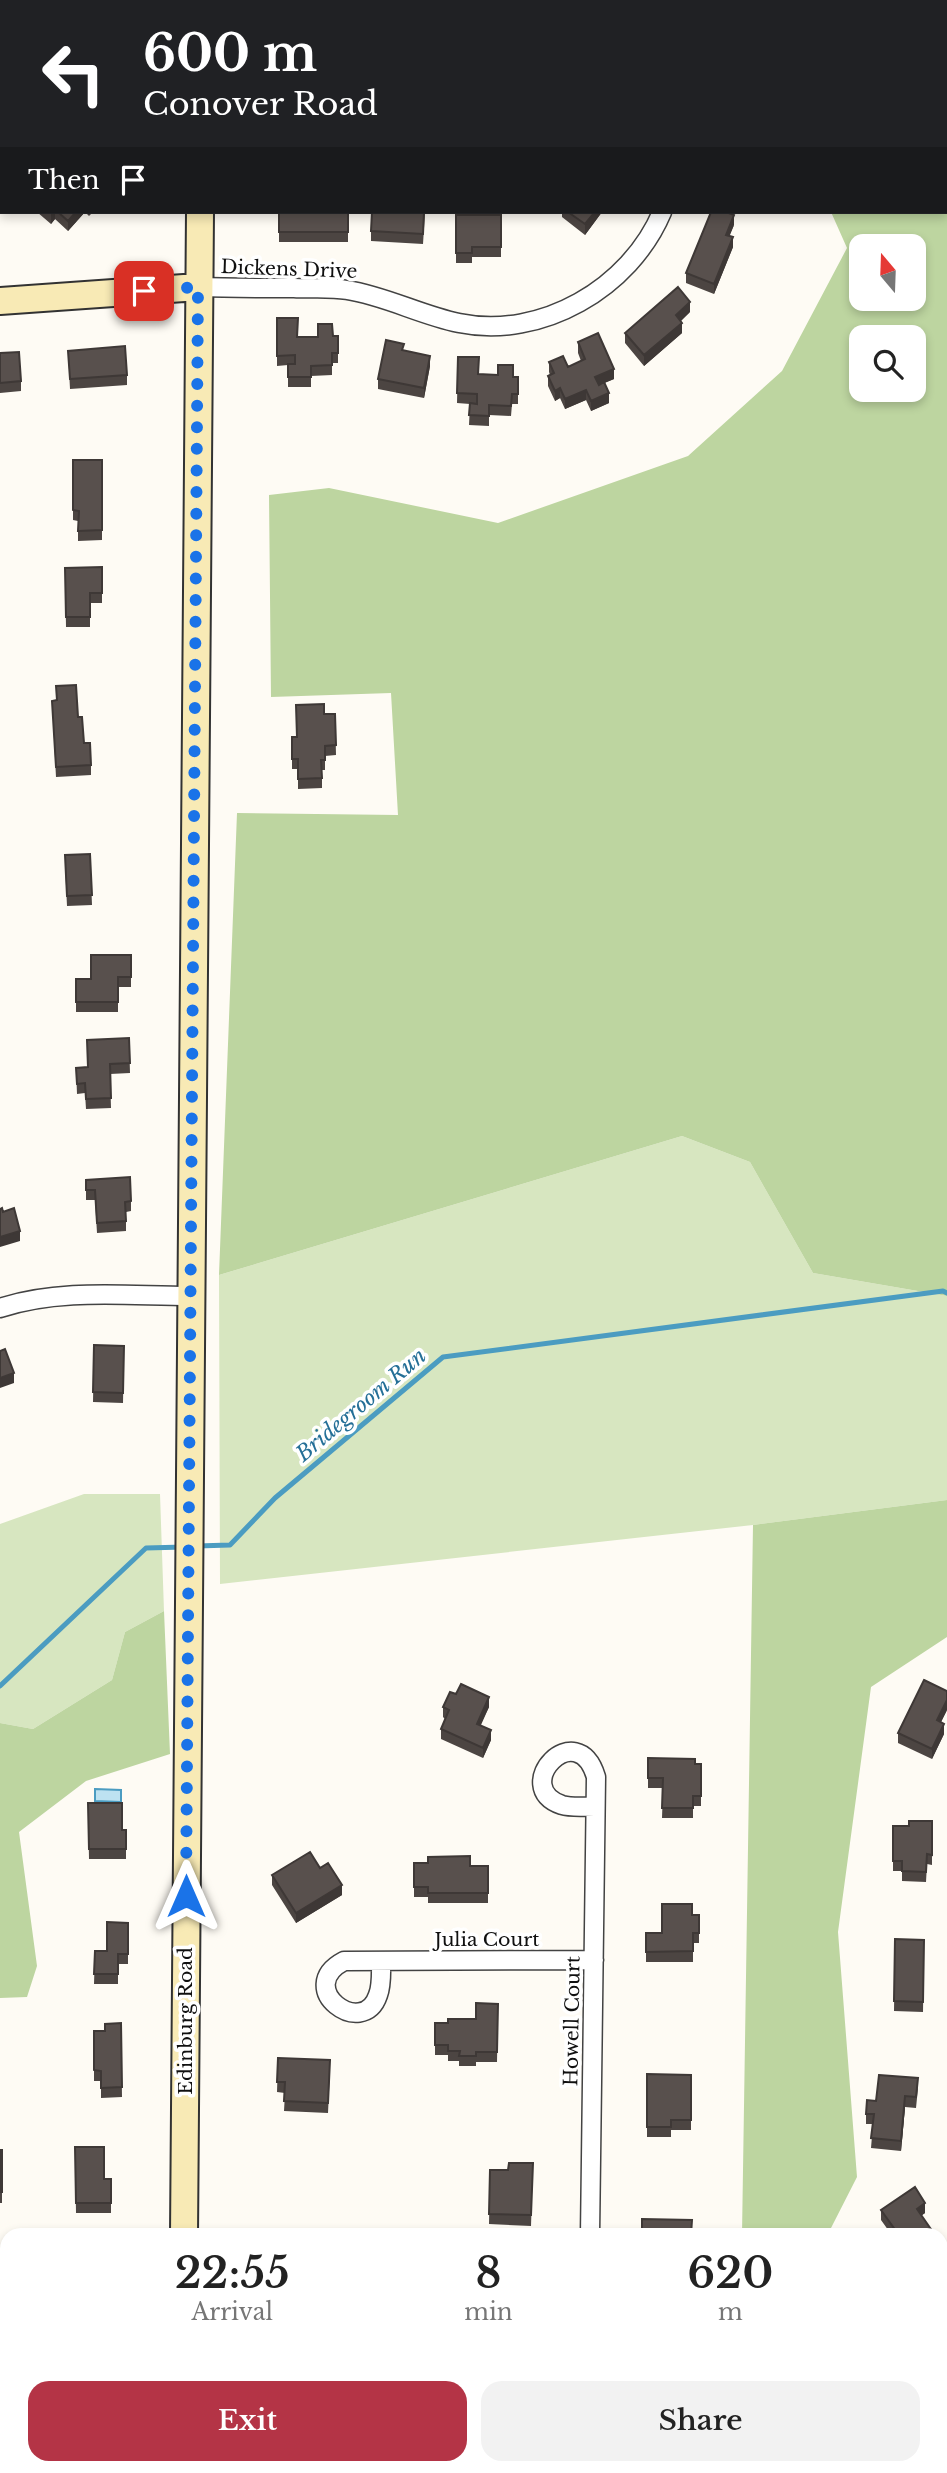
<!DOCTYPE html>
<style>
body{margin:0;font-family:"Libre Baskerville",serif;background:#f2f2f2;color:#222;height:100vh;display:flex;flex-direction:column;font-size:26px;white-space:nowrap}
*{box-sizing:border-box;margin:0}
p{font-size:23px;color:#767676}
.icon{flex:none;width:38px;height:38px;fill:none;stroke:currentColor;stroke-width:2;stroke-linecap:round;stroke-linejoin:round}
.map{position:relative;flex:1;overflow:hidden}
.details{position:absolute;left:0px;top:2228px;width:948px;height:247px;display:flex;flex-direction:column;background:#fff;border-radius:21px 21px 0 0;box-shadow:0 4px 10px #0003}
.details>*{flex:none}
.banner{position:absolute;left:0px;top:0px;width:948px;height:214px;box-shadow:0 4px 10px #0003;background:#202124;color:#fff;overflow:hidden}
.needle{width:46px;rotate:341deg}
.tools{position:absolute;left:849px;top:234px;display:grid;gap:14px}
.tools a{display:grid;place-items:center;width:77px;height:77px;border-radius:14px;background:#fff;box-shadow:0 4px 10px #0003;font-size:35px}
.pin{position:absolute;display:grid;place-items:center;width:60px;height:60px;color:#fff;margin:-30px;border-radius:14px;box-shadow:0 4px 10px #0006}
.me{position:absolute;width:77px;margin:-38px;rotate:0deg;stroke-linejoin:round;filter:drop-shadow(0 0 5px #0008)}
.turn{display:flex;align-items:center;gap:24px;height:147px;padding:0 28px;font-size:32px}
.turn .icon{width:91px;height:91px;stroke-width:2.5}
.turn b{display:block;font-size:49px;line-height:60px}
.then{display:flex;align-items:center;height:66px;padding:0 28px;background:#0003;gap:14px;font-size:26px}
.eta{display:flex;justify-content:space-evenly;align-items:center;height:119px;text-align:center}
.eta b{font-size:42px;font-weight:600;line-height:49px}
.primary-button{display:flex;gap:14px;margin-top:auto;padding:14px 28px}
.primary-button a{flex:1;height:80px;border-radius:21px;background:#b43446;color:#fff;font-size:28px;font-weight:600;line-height:80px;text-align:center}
.primary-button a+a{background:#f2f2f2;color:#222}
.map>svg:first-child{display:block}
.green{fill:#d7e6c0}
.forest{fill:#bdd5a0;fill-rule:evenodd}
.water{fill:#bde2f1;stroke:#4b9cc1;stroke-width:2}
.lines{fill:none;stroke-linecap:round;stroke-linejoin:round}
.stream{stroke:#4b9cc1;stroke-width:5}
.street-casing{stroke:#434343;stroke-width:21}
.secondary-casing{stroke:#323232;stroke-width:30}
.street{stroke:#fff;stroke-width:18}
.secondary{stroke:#f8eab5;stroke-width:26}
.wall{fill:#4c4542}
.shaded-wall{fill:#3e3836}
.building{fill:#58504d;stroke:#3e3836;stroke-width:2}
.route{stroke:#1a73e8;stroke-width:12;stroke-dasharray:0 21.6}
.labels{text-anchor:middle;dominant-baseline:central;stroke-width:7;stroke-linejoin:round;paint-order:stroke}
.street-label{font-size:19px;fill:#101010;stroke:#fff}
.water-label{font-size:21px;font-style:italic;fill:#246f97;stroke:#fff}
</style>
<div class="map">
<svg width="947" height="2473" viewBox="0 0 947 2473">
<rect width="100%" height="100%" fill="#fefbf4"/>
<path class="green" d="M682,1136L750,1162L813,1273L947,1296V1500L753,1525L220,1584L219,1275Z
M84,1494H160L164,1611L125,1632L112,1680L33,1729L0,1723V1524Z"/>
<path class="forest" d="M895,0H947V1296L813,1273L750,1162L682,1136L219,1275L237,813L398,815L391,693L271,697L269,495L329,488L498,523L688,456L782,371L847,248L831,212H947V2H895ZM861,247H914V299H861ZM861,338H914V390H861Z
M947,1500V1637L871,1687L838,1932L857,2177L831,2228L835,2235H742L753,1525Z
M164,1611L170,1754L86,1781L19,1832L37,1966L27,1997L0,1998V1723L33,1729L112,1680L125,1632Z
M942,2407L947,2410V2473H739V2468H942Z"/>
<path class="water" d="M95,1789L121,1790V1802L95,1801Z"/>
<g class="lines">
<path class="stream" d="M197,1546L230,1545L275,1498L443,1357L943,1291L947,1293
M0,1686L146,1548L184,1547"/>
<g class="street-casing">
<path id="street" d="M688,2L689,0
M198,287C230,288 262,288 294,288C311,289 330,287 347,290C386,296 420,315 459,323C541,340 630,288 662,212
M0,1308C60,1288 128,1296 190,1296
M381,1961C381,1971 382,1985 378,1995C363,2040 293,1988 344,1961L594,1960
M590,2235L596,1777C577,1714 509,1787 562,1805C572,1808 584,1806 595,1807
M0,2260H7"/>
</g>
<g class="secondary-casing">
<path id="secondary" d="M204,2V0
M0,301L198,287
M184,2235L200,212
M182,2473V2468"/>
</g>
<use href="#street" class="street"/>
<use href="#secondary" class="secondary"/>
</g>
<path class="wall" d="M576,0H634V2H576Z
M37,212H93L89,216L85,212L68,231L55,219L51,224Z
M279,212H348V242H279Z
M425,212L423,244L371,241V231Z
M562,212H602L585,235L562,217Z
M456,215H501V257H472V263H456Z
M734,225L729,236L733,247L714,294L686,283V273Z
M690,312L680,321L682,333L644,366L625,343V333Z
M277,318L297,337L338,336V363H332V375L311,376V387H288V365L277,366Z
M578,342L614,379L604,383L609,403L591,411L586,400L565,409L560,398L555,401L548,386V376L550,375L549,372V362L568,367L581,361L578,353Z
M68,351L127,375V385L70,389Z
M404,351L430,366L424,398L378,389V379Z
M0,353L21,381V391L0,393Z
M458,357L479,374L518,377V404H512L511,416L489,415V426L469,425L470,404L457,403Z
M73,460H102V540L78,541V521L73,520Z
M102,567V603H90V627H66L65,568Z
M56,686L78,717L84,743L91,765V775L56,777L52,701L56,700Z
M324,714H335L336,755L325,756V770H322V788L298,789V769H292V747L297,737Z
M90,854L92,905L67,906L65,865Z
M131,955V987H118V1012H76V979H91Z
M129,1038L130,1073L110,1074L111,1108L86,1109L85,1093L77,1094L76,1068L88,1067Z
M86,1180L131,1201V1211L126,1212V1231L97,1233L95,1200H86Z
M94,1345L124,1346L123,1403L93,1402Z
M456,1694L489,1707L480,1725L491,1740L483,1758L441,1739V1729L445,1719L443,1717V1707Z
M947,1710L941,1722L944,1734L932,1759L898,1743V1733Z
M648,1758L701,1764V1806H693V1818H662L663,1788H648Z
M88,1803L122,1830H126V1859H89Z
M932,1821V1865L927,1864L926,1882L902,1881V1871H893V1826H909Z
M414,1863L488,1866V1903H428V1897H414Z
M320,1868L342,1895L296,1923L272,1885V1875Z
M692,1915H699V1943H693V1962H646V1933H662Z
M128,1923V1964H118V1984H94L95,1951H107Z
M895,1939L924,1940L923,2012L894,2011Z
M498,2004L497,2062H476V2066H459V2061H448V2055H435V2023H448L476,2019Z
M121,2023L122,2097L101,2098V2081H94V2031H105Z
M278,2058L330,2070L328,2113L284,2111L285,2093L277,2092Z
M647,2074L691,2075V2130H671V2137H647Z
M918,2088L916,2108L905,2107L901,2151L871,2148L873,2124H866V2114L876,2101Z
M75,2147L104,2179H111V2213H76Z
M0,2150H2V2203H0Z
M533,2163L531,2226L489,2224L490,2170H508Z
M881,2210L925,2213L891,2234L881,2220Z"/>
<path class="shaded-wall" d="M53,212H55V219L51,224V214Z
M76,212H85L68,231V221Z
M595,212H602L585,235V224Z
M734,215V225L726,245V235Z
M733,237V247L714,294V284Z
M690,302V312L676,326V315Z
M682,323V333L644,366V355Z
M430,356V366L424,398V388Z
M614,369V379L595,387V377Z
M560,388V398L555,401V391Z
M586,390V400L565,409V399Z
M609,393V403L591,411V401Z
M20,1231V1241L0,1247V1237Z
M14,1373V1383L0,1388V1378Z
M489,1697V1707L477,1734V1724Z
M947,1700V1710L937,1730V1720Z
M944,1724V1734L932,1759V1749Z
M491,1730V1740L483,1758V1748Z
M342,1885V1895L296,1923V1913Z
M905,2096V2107L901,2151V2141Z
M925,2203V2213L917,2219V2209Z"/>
<path class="building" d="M577,0H616L620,1L587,2V0Z
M58,212H76L68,221Z
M279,212H348V232H279Z
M372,212H424L423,234L371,231Z
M568,212H595L585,224Z
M711,212H726L734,215L726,235L733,237L714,284L686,273Z
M456,215H501V247H472V253H456Z
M678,287L690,302L676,315L682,323L644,355L625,333Z
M277,318H298L297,337H318V324H332L333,336H338V353H332V365L311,366V377H288V364H295V355L277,356Z
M598,333L614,369L595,377L599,385L604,382L609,393L591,401L586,390L565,399L560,388L555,391L548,376L554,373L549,362L563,356L568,367L585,359L578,342Z
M386,340L404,344L402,350L430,356L424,388L378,379Z
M125,346L127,375L70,379L68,351Z
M19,352L21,381L0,383V353Z
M458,357H479L478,374L498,375V365H513V377H518V394H512L511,406L489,405V416L469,415L470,403L477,404V394L457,393Z
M73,460H102V530L78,531L79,511L73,510Z
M102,567V593H90V617H66L65,568Z
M76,685L78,717H82L84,743H90L91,765L56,767L52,701L57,700L56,686Z
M324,704V714H335L336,745L325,746V760H321L322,778L298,779V759H292V737H297L296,705Z
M90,854L92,895L67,896L65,855Z
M91,955H131V977H118V1002H76V979H91Z
M129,1038L130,1063L110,1064L111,1098L86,1099L85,1083L77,1084L76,1068L88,1067L87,1040Z
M130,1177L131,1201L125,1202L126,1221L97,1223L95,1190H86V1180Z
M2,1208L3,1212L14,1208L20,1231L0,1237V1209Z
M94,1345L124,1346L123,1393L93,1392Z
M5,1349L14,1373L0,1378V1351Z
M924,1680L947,1691V1700L937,1720L944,1724L932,1749L898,1733Z
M461,1684L489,1697L477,1724L491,1730L483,1748L441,1729L449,1710L443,1707L450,1692L456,1694Z
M648,1758L695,1759V1764H701V1796H693V1808H662L663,1778H648Z
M88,1803H122V1830H126V1849H89Z
M909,1821H932V1855L927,1854L926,1872L902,1871V1861H893V1826H909Z
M310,1852L320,1868L328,1863L342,1885L296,1913L272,1875Z
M470,1856V1866H488V1893H428V1887H414V1863H428V1857Z
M662,1904H692V1915H699V1933H693V1951L646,1952V1933H662Z
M107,1922L128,1923V1954H118V1974H94L95,1951H107Z
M895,1939L924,1940L923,2002L894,2001Z
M476,2003L498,2004L497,2052H476V2056H459L460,2051H448V2045H435V2023H448V2019H476Z
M121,2023L122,2087L101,2088V2071L94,2070V2031H105V2024Z
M278,2058L330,2060L328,2103L284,2101L285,2082H277Z
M647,2074L691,2075V2120H671V2127H647Z
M879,2075L918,2078L916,2097L905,2096L901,2141L871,2138L874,2114H866L867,2100L876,2101Z
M75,2147H104V2179H111V2203H76Z
M0,2150H2V2192H0Z
M509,2163H533L531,2215L489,2214L490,2170H508Z
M915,2187L925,2203L917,2209L935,2235H890L896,2231L881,2210Z
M642,2219L692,2220L691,2235H642Z
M551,2468H553L556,2473H541Z"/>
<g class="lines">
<path class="route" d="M144,291L198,287L186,1896"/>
</g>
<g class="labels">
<g class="street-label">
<text transform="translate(289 269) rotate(2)">Dickens Drive</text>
<text x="487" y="1939">Julia Court</text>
<text transform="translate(185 2021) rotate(-90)">Edinburg Road</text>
<text transform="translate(572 2021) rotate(-89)">Howell Court</text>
</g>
<g class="water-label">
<text transform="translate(361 1405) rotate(-40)">Bridegroom Run</text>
</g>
</g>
</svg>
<div class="tools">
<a><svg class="needle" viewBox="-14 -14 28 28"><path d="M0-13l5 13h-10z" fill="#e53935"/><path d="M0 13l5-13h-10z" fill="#767676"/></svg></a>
<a><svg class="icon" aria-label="search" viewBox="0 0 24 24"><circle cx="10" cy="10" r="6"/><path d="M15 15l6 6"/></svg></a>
</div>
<div class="pin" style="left:144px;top:291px;background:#d93025"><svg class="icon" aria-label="arrive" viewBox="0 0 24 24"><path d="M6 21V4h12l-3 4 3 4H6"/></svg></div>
<svg class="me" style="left:186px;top:1896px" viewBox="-20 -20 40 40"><path d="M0-17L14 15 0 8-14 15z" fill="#1a73e8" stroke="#fff" stroke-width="4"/></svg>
<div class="banner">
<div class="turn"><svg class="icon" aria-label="left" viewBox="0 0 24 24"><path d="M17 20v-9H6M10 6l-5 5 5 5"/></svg><div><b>600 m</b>Conover Road</div></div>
<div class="then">Then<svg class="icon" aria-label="arrive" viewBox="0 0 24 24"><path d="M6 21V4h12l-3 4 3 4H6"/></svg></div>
</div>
<section class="details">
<div class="eta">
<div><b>22:55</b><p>Arrival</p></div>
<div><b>8</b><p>min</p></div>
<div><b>620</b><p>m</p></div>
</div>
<div class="primary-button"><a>Exit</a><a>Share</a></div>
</section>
</div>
